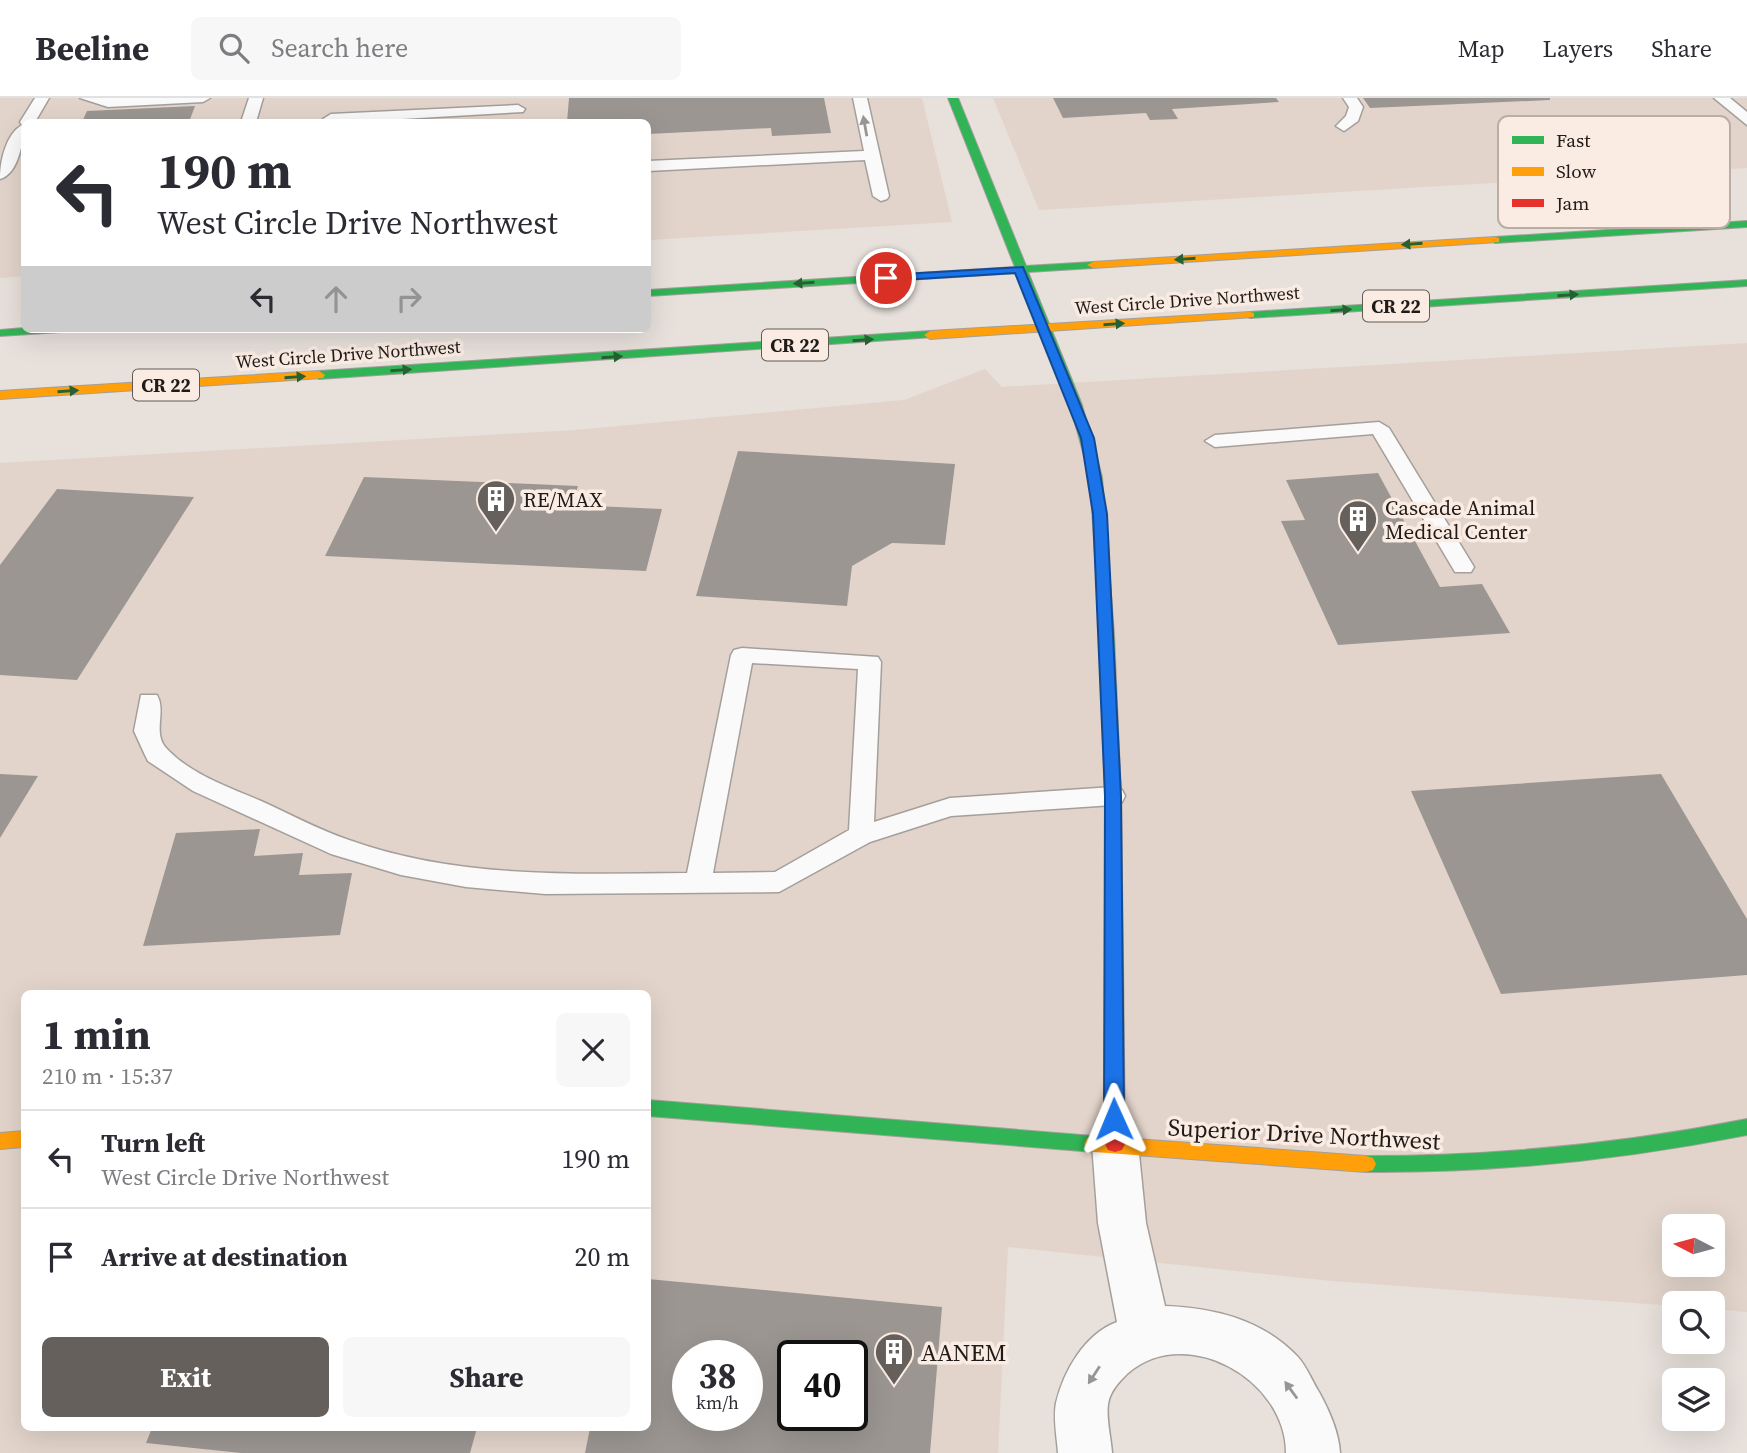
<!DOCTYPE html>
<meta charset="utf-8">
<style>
body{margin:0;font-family:"Source Serif 4",serif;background:#f7f7f7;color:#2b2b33;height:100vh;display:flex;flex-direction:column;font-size:26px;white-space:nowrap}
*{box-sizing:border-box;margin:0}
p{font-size:23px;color:#7c7c81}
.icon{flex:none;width:38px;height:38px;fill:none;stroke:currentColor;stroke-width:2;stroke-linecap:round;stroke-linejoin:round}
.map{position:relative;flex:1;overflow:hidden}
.panel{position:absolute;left:21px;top:892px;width:630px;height:441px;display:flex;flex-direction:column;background:#fff;border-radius:10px;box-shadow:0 7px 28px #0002}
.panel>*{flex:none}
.top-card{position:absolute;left:21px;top:21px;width:630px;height:214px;border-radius:10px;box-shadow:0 7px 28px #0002;background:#fff;color:#2b2b33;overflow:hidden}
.needle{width:46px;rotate:276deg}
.buttons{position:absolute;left:1662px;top:1116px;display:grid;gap:14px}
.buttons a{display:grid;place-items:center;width:63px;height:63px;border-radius:10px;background:#fff;box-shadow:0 7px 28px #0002;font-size:35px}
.speed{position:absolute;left:672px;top:1242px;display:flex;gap:14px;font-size:35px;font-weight:700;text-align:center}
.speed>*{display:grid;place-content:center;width:91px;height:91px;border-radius:50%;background:#fff;box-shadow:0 7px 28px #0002;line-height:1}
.speed small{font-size:18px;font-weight:400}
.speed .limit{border:4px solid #111;border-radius:10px;background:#fff;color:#111}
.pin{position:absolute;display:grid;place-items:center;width:60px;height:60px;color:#fff;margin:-30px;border:4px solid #fff;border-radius:50%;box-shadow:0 2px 7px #0007}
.me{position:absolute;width:77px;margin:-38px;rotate:359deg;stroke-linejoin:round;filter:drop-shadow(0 0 5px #0008)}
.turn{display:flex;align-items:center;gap:24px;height:147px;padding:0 21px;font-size:32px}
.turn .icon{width:91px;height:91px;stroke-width:2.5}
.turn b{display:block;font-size:49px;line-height:60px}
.lanes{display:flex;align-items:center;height:66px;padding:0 21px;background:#0003;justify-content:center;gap:35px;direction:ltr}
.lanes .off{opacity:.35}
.round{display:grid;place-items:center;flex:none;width:74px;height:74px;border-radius:10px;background:#f7f7f7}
.summary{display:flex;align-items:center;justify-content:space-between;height:119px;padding:0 21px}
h1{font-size:42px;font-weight:700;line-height:52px}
.cta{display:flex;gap:14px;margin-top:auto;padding:14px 21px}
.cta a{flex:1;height:80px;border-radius:10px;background:#66605c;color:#fff;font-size:28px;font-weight:700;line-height:80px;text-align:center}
.cta a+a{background:#f7f7f7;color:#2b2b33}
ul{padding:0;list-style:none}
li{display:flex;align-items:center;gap:21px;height:98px;padding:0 21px;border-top:2px solid #e1e1e2}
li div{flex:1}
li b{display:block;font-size:26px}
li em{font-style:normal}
header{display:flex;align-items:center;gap:42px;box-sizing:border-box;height:98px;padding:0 35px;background:#fff;border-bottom:2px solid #e1e1e2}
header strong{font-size:33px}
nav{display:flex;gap:38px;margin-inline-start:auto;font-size:24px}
.search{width:490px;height:63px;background:#f7f7f7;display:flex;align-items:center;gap:18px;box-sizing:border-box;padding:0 24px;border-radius:10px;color:#7c7c81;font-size:26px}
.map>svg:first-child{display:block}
.built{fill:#e2d4ca;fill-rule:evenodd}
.building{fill:#9b9692;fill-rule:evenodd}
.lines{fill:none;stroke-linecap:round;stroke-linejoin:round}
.lane-casing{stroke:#a49f9b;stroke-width:3}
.street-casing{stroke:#a49f9b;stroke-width:3}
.fast-casing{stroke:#a49f9b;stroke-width:2}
.slow-casing{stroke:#a49f9b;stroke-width:2}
.jam-casing{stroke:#a49f9b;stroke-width:2}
.lane{fill:#fbfafa;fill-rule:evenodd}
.street{fill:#fbfafa;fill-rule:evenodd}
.fast{fill:#30b455;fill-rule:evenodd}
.slow{fill:#ff9f0a;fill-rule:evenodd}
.jam{fill:#e5322d;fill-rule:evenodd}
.oneway{fill:#989694}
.oneway2{fill:#276033}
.route{fill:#1a73e8;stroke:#114b97;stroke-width:2}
.labels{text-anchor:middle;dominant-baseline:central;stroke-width:7;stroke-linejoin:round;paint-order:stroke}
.far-street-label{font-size:18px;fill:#201b18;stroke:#faece3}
.shield{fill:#faece3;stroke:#615a55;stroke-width:2}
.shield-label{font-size:19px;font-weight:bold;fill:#201b18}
.poi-label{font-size:21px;fill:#201b18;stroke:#faece3;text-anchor:start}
.near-street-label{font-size:24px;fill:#201b18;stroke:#faece3}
.near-poi-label{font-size:24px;fill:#201b18;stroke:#faece3;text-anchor:start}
.key{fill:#faece3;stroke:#b9ada6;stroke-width:2}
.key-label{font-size:19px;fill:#201b18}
</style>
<header>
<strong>Beeline</strong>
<div class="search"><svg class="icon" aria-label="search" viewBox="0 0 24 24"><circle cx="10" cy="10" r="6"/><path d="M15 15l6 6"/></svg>Search here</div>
<nav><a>Map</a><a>Layers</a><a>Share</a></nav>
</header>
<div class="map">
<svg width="1747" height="1355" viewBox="0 0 1747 1355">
<rect width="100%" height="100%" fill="#e7e0db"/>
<path class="built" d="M0,0H922L952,124L648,142V24H24V178L0,180Z
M993,0H1747V70L1039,112Z
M1747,245V1214L1713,1211V1206H1675V1208L1332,1183L1008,1149L998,1355H0V365L575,332L904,302L985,271L1002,289ZM24,896H648V1330H24ZM1675,1129H1713V1167H1675ZM688,1258H747V1318H688ZM793,1258H852V1318H793Z"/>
<path class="building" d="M569,0H824L831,35L772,38L771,30L648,36V24H567Z
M1053,0H1276L1279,4L1172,11L1178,21L1150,22L1146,15L1063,20Z
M1363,0H1550V2L1370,10Z
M195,8L189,24H82L87,13Z
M738,353L955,366L945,447L892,445L852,468L847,508L696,498Z
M1378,375L1440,489L1482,486L1510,535L1338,547L1281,423L1305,422L1286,382Z
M364,379L578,388L572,407L662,411L646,473L325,458Z
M57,391L194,399L77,582L0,577V467Z
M0,676L38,678L0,740Z
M1661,676L1747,821V877L1501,896L1411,693Z
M260,731L254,758L303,755L299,777L352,775L340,837L143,848L176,735Z
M648,1181L942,1209L930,1355H585L590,1330H648ZM688,1258H747V1318H688ZM793,1258H852V1318H793Z
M152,1330H477L470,1355H241L146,1345Z"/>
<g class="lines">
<g class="lane-casing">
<path id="lane" d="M35,0H49L35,24H24C24,41 19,76 0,81C0,63 6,36 22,27L20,24Z
M80,0H210L203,4L108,9Z
M249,0H263L256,24H241Z
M853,0H867L889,98L887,101L881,103L873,98L865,62L648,73V63L864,53Z
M1343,0H1357L1363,9L1358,23L1344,33L1336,28L1346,18L1349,9Z
M1714,0H1730L1747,14V27Z
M518,7L525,11L523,14L350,24H327L323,21L331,16Z
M1379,324L1389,330L1474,469L1471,474H1455L1373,336L1215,349L1205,343L1215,337Z
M742,550L878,559L881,564L874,724L950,700L1113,689L1122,692L1125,698L1122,704L1113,707L951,718L870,744L779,794L545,796L466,789L401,777L331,756L193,693L148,663L145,657L134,633L141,597H157C167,614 151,636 168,652C192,677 231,690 261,703C290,716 319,732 349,742C457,781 574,776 687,775L731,557L734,552ZM752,565L858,571L849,732L775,774L713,775Z"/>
</g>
<g class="street-casing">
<path id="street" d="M1115,1026L1132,1032L1138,1046L1146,1125L1165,1208C1214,1210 1261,1221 1297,1258C1306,1267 1312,1283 1319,1294C1329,1312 1339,1335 1340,1355H1286C1286,1281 1186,1225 1128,1275C1119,1284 1110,1293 1108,1306C1106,1321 1111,1340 1112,1355H1058C1057,1340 1053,1320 1056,1305C1064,1272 1085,1236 1117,1224L1098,1125L1092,1046L1098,1032Z"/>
</g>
<g class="fast-casing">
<path id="fast" d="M948,0H958L1026,168L1093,164L1099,167L1093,170L1028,174L1082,307L1102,379L1114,536L1121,698L1123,862L1120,867L1114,869L1108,867L1105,862V698L1100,536L1090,379L1070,307L1018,175L648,198V192L1015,169Z
M1747,123V129L1495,145L1490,142L1495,139Z
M1747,182V188L1250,220L1244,217L1250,214Z
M24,230V231H67L61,234L0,238V232Z
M930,233L934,235V239L319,281L313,277L319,273Z
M648,1002L1094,1038L1101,1040L1104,1046L1101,1052L1094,1054L648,1018Z
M1747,1021V1037C1621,1062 1495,1075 1366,1074L1359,1072L1356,1066L1359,1060L1366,1058C1495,1058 1621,1046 1747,1021Z"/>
</g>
<g class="slow-casing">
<path id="slow" d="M1495,139L1499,140V144L1093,170L1087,167L1093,164Z
M1250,214L1254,215V219L930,241L924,237L930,233Z
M319,273L325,277L323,280L0,301V293Z
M24,1033V1049L0,1051V1035Z
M1094,1038L1366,1058L1373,1060L1376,1066L1373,1072L1366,1074L1094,1054L1087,1052L1084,1046L1087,1040Z"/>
</g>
<g class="jam-casing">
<path id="jam" d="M1114,855L1120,857L1123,862L1125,1046L1122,1052L1115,1054L1108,1052L1105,1046V862L1108,857Z"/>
</g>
<use href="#lane" class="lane"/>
<use href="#street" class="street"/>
<use href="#fast" class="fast"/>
<use href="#slow" class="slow"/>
<use href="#jam" class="jam"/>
</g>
<defs><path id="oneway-solid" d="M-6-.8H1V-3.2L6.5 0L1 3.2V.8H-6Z" transform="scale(1.75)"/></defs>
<g class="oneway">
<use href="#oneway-solid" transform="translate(865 28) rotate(-100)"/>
<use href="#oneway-solid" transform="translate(1094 1277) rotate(123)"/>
<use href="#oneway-solid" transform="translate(1291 1292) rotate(-126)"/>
</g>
<g class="oneway2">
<use href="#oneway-solid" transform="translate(1412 146) rotate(176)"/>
<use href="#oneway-solid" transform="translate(1185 161) rotate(176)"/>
<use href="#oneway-solid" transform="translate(804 185) rotate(176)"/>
<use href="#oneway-solid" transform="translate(1568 197) rotate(-4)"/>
<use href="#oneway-solid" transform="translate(1341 212) rotate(-4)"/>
<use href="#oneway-solid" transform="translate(1114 226) rotate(-4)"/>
<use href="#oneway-solid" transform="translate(863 242) rotate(-4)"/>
<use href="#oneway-solid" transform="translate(612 259) rotate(-4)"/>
<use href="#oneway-solid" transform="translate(401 272) rotate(-4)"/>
<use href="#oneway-solid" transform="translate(295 279) rotate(-4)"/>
<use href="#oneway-solid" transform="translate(68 293) rotate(-4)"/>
</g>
<path class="route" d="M1023,169L1094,340L1107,416L1121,698L1124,1021L1121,1027H1107L1104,1021L1105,698L1093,416L1081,340L1015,175L886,183L881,180L886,177Z"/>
<defs>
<g id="building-pin" transform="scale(2.0125)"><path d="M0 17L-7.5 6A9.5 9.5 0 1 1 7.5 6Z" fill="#66605c" stroke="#faece3"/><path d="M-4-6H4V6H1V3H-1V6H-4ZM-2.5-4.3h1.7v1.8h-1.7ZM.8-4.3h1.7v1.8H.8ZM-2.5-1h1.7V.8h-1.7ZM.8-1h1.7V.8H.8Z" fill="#fff"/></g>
</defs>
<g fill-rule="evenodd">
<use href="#building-pin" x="496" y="401"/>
<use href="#building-pin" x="1358" y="421"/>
<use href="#building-pin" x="894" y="1254"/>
</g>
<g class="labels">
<g class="far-street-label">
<text transform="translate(1187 202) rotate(-4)">West Circle Drive Northwest</text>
<text transform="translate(348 256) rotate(-4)">West Circle Drive Northwest</text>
</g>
<g class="shield">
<rect x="1363" y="192.5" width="66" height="31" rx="5"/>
<rect x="762" y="231.5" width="66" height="31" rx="5"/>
<rect x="133" y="271.5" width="66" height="31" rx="5"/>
</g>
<g class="shield-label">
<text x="1396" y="208">CR 22</text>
<text x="795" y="247">CR 22</text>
<text x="166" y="287">CR 22</text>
</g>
<g class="poi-label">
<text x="523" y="401">RE/MAX</text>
<text x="1385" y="409">Cascade Animal<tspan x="1385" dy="24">Medical Center</tspan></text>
</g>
<g class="near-street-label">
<text transform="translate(1304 1036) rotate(3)">Superior Drive Northwest</text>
</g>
<g class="near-poi-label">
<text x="921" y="1254">AANEM</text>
</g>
</g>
<rect x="1498" y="18" width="232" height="112" rx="10" class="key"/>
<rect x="1512" y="38" width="32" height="8" fill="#30b455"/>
<rect x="1512" y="69" width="32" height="9" fill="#ff9f0a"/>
<rect x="1512" y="101" width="32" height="8" fill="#e5322d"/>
<g class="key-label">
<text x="1556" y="49">Fast</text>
<text x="1556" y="80">Slow</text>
<text x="1556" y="112">Jam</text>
</g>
</svg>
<div class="buttons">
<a><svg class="needle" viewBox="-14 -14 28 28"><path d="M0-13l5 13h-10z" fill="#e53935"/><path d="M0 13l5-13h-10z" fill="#7c7c81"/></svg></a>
<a><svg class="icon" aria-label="search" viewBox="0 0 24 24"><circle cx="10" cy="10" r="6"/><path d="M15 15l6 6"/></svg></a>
<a><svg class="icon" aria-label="layers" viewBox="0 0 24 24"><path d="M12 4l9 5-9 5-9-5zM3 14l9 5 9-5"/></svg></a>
</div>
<div class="speed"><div>38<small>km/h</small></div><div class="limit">40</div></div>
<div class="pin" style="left:886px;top:180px;background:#d93025"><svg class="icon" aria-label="arrive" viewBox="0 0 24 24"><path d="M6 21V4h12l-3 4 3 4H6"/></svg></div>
<svg class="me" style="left:1114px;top:1021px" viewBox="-20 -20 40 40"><path d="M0-17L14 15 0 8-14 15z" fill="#1a73e8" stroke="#fff" stroke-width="4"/></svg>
<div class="top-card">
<div class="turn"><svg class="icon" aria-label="left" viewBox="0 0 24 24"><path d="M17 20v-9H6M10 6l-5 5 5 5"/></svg><div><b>190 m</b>West Circle Drive Northwest</div></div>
<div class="lanes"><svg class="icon" aria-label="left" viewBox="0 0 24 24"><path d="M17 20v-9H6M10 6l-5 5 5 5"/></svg><svg class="icon off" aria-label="ahead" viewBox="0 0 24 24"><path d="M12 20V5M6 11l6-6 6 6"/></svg><svg class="icon off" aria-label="right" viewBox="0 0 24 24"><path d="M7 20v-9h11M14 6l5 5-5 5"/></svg></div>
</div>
<section class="panel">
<div class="summary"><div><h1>1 min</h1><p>210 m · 15:37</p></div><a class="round"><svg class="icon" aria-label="close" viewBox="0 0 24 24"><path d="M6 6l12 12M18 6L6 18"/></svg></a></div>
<ul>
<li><svg class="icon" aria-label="left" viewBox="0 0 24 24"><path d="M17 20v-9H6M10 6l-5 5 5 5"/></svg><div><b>Turn left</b><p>West Circle Drive Northwest</p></div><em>190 m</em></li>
<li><svg class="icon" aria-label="arrive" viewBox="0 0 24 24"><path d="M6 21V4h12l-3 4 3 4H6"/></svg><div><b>Arrive at destination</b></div><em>20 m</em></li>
</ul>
<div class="cta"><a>Exit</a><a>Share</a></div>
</section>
</div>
